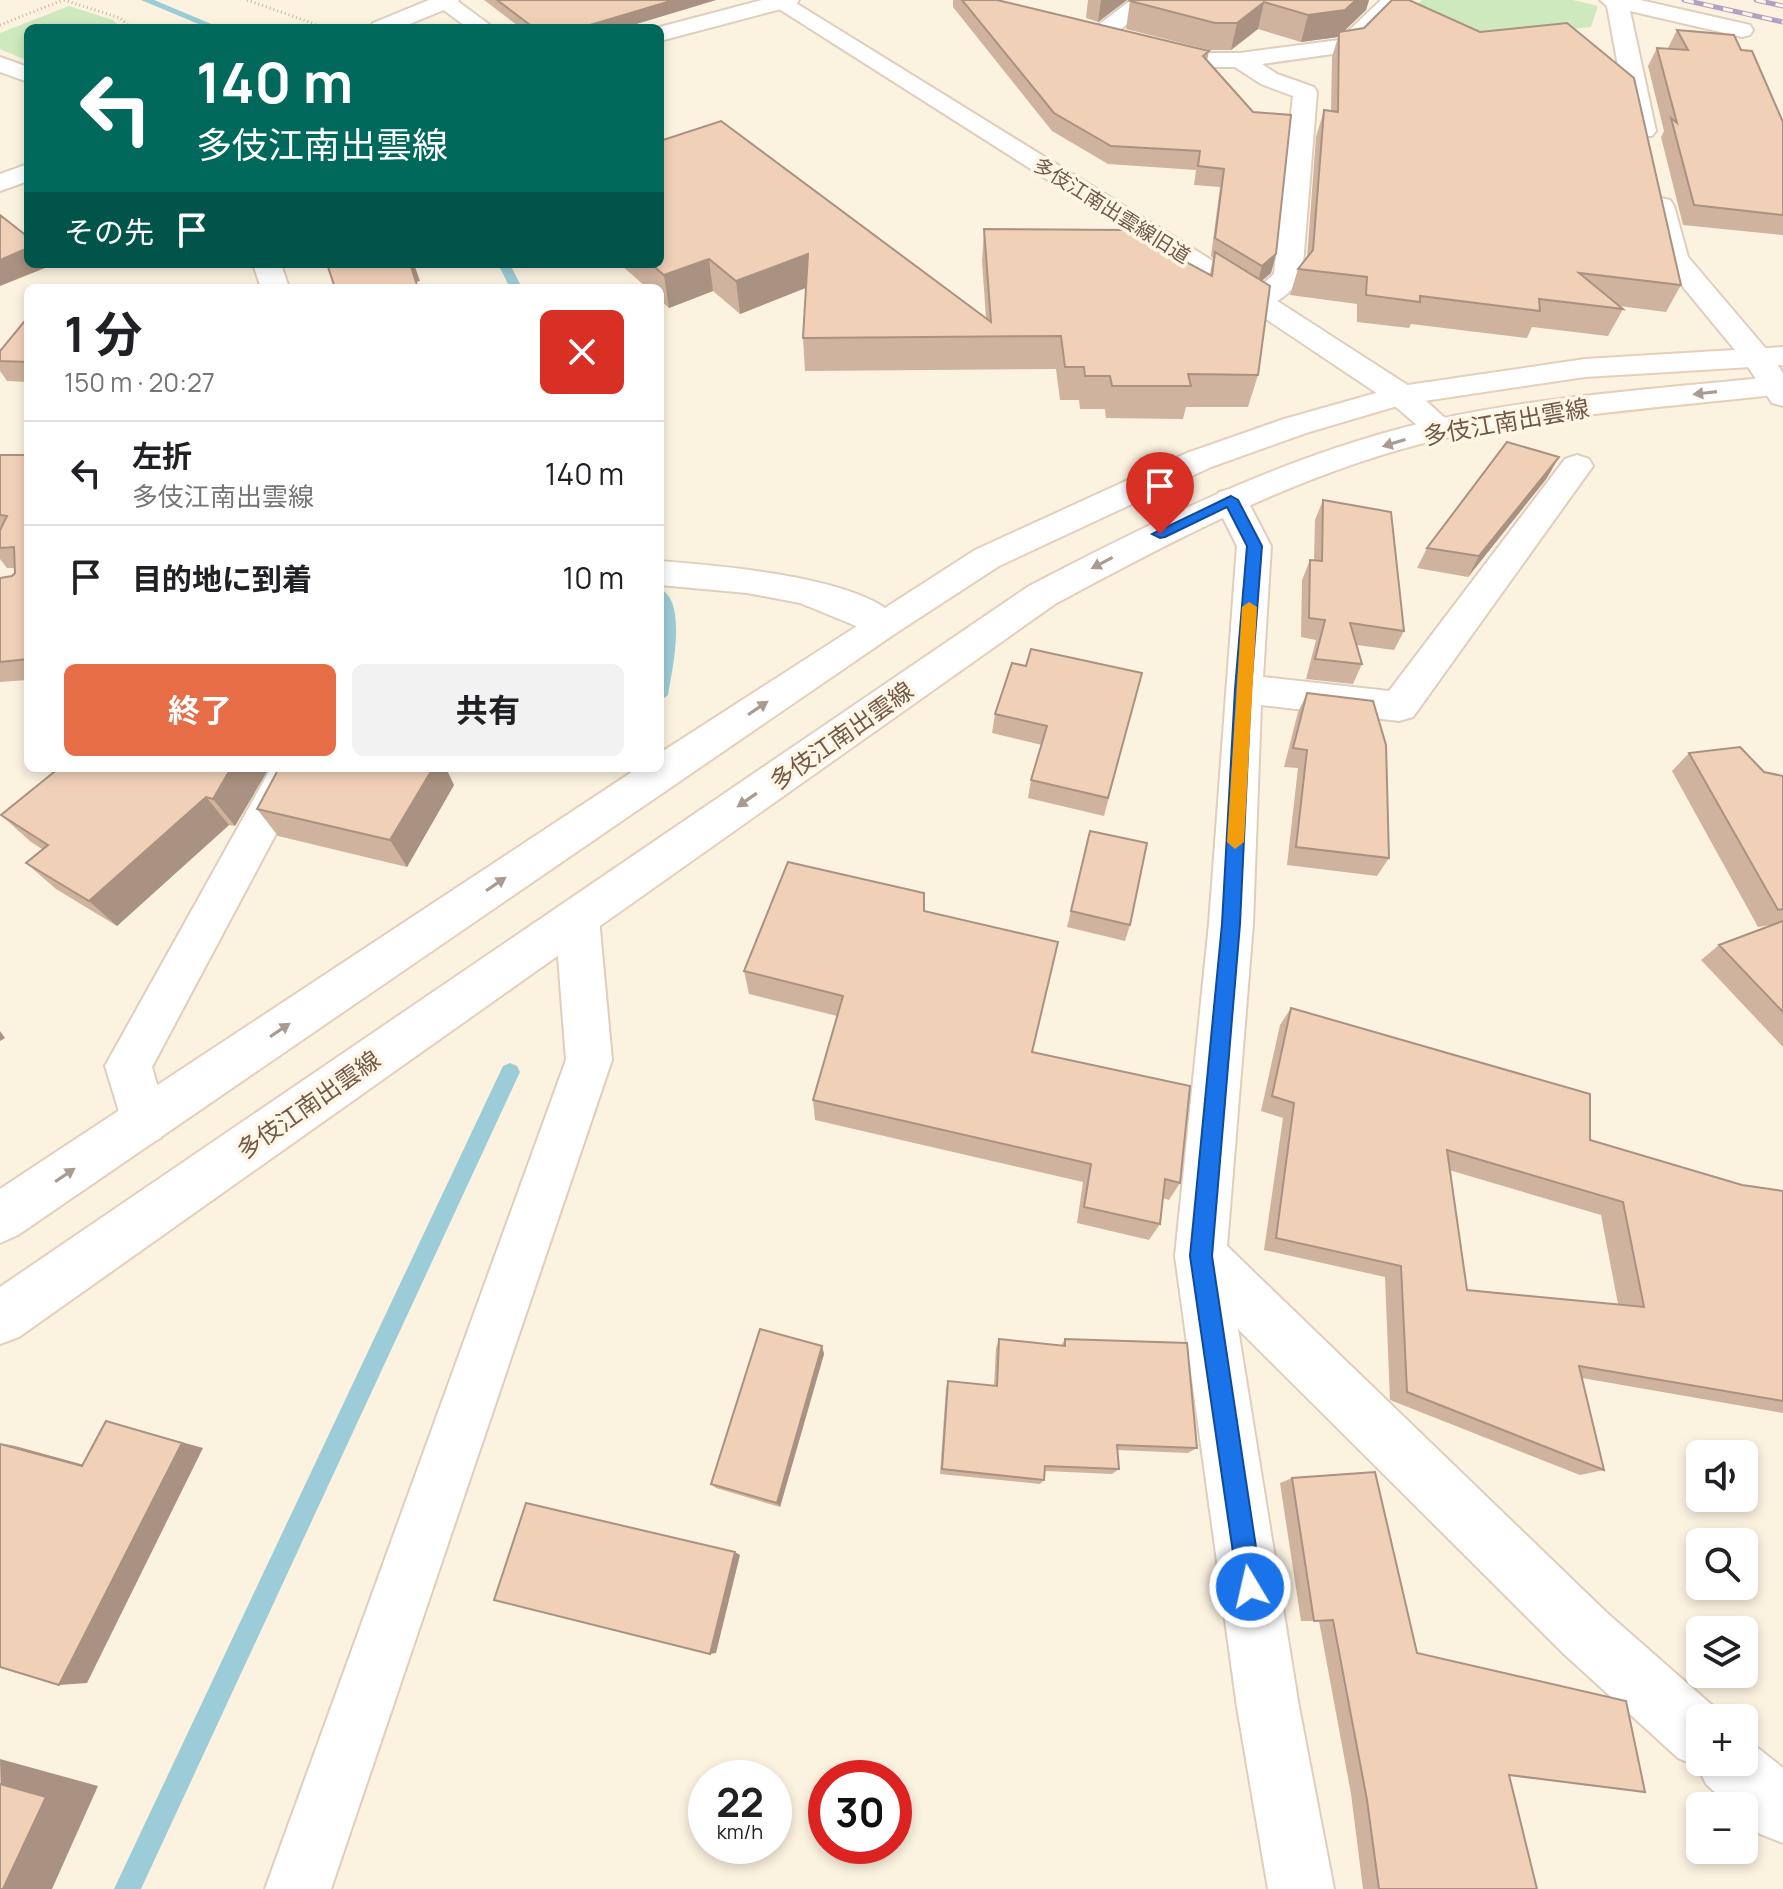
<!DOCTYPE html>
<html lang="ja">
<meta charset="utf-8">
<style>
body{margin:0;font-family:Manrope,"Noto Sans JP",sans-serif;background:#f2f2f2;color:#202124;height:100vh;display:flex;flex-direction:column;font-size:30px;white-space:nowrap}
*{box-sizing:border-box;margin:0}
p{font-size:26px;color:#757577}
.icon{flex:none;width:44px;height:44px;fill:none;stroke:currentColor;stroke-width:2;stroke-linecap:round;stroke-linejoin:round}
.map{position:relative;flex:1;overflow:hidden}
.side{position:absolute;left:24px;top:284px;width:640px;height:488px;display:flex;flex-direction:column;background:#fff;border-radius:12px;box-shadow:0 4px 12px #0003}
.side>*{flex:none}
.banner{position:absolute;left:24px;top:24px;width:640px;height:244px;border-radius:12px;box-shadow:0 4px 12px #0003;background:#00695c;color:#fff;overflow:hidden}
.fabs{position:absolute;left:1686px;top:1440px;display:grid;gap:16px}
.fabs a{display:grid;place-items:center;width:72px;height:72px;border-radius:12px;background:#fff;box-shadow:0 4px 12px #0003;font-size:40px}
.speed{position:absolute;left:688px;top:1760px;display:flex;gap:16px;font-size:40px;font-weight:700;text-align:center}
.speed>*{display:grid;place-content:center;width:104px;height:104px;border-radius:50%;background:#fff;box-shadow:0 4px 12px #0003;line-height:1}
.speed small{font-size:20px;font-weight:400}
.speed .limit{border:12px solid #d22;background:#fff;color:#111}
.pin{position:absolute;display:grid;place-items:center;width:68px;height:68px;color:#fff;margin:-82px -34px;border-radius:50% 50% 50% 0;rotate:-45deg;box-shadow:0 0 8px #0007}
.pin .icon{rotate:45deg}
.me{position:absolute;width:88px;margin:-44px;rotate:351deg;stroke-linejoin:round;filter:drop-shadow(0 0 6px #0008)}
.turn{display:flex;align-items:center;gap:28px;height:168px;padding:0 40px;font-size:36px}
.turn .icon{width:104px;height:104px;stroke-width:2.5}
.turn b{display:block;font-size:56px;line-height:68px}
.then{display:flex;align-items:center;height:76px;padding:0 40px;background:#0003;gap:16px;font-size:30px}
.round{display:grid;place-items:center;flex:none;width:84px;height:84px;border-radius:12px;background:#f2f2f2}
.headline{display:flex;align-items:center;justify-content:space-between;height:136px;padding:0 40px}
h1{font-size:48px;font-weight:700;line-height:60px}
.action{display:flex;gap:16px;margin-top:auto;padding:16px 40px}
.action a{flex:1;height:92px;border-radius:12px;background:#e66d45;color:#fff;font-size:32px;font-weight:700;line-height:92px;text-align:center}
.action a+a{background:#f2f2f2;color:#202124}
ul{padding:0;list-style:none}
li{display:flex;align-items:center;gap:24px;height:104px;padding:0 40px;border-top:2px solid #e0e0e0}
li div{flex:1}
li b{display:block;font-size:30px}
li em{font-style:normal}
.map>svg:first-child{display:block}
.green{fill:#cfe9bf}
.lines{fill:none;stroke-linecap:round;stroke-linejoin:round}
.stream{fill:#9cccd7;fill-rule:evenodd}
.minor-casing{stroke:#e0cebc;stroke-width:4}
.tertiary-casing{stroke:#e0cebc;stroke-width:4}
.secondary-casing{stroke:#e5cfba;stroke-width:4}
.path{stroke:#d5b49c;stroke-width:3;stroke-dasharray:1 3;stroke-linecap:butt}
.minor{fill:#fff;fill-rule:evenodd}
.tertiary{fill:#fff;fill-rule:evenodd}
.secondary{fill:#fff;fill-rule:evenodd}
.rail-casing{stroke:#b4a0c4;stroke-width:5}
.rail{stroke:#fff6e6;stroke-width:3;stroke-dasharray:10;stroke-linecap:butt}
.wall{fill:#cfb39e;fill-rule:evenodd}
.shaded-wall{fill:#a99281}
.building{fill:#f1d0b8;stroke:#a99281;stroke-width:2;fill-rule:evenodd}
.oneway{fill:#aa9b91}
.route{fill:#1a73e8;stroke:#114b97;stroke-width:2}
.slow{fill:#f59e0b}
.labels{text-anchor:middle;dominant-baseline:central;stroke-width:7;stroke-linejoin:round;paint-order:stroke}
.far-street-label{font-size:20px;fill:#725848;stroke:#fff6e6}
.street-label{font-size:24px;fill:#725848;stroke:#fff6e6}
</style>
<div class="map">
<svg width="1783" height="1889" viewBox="0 0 1783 1889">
<rect width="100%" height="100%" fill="#fcf2e0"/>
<path class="green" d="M1422,0H1573L1598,6L1591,27L1408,44L1383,34Z
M69,6L113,20L121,28H28V61L0,49V33Z"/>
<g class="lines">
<path class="stream" d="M141,0H154L221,28H208Z
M498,264H510L522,288H510Z
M660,589C688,601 672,671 668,695L660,701C660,678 661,657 663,635C664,621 660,604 660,589Z
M510,1063L517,1066L520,1072L141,1889H114L503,1066Z"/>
<g class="minor-casing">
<path id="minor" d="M430,0H456L494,28H468Z
M762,0H799L796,5L660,41V28H656Z
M1131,0H1156L1109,39H1093L1090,34L1093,29Z
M1381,0H1405L1354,51L1262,64L1277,74L1314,87L1317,92L1302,277C1291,294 1268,312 1248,307L1243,301L1274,274L1293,96L1261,84L1235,67H1209L1142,51L1138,46L1142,41L1150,39L1209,53H1240L1339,40Z
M1600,0H1640L1750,25L1753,30L1750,35L1742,37L1630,11L1656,131L1652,136H1634L1630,131L1607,6Z
M0,57L28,67V82L0,72Z
M1661,198L1670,200L1674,206L1688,257L1767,350L1783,373V406L1772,403L1744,361L1660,259L1648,206L1652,200Z
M253,264H281L289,288H261Z
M1577,455L1589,459L1593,466L1413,717L1399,721L1261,705L1253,924L1227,1246L1606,1612L1722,1714L1724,1718H1700V1762H1744V1737L1783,1768V1843L1760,1834L1744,1819V1806H1730L1706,1784L1698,1767L1678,1758L1564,1654L1238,1329L1299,1707L1334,1889H1268L1237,1707L1175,1256L1209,924L1237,546L1214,500L1219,492L1231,489L1243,492L1271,546L1263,677L1389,691L1565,459Z
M660,561C712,565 874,577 901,624L896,633L883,637L800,603L747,593L660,585Z
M271,768H311L152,1067L168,1122L161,1138L144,1145L127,1138L105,1066Z
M577,900L592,905L599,918L612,1060L331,1889H265L566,1060L555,918L562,905Z"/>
</g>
<g class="tertiary-casing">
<path id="tertiary" d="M429,0H459L456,5L400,28H370L373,23Z
M765,0H791L1268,295L1412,388L1457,429L1452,436L1441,439L1430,436L1390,402L1248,307Z
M28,164V181L0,191V174Z"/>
</g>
<g class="secondary-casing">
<path id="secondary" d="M1783,347V365L1585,377L1404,404L1306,433L1211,467L999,566L896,633L18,1235L0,1243V1189L638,768H660V753L975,550L1187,453L1284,419L1401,386L1585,359Z
M1783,376V394C1671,407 1556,414 1445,438C1310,468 1175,539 1055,604L19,1337L0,1344V1287L1029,586C1160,518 1295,451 1439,419C1551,395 1670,388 1783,376Z"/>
</g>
<path class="path" d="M64,0L120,18L131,28
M247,0L326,28
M0,25L63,0"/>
<use href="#minor" class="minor"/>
<use href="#tertiary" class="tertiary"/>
<use href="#secondary" class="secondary"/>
<g class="rail-casing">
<path id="rail" d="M1684,0L1783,22
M1756,0L1783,6"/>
</g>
<use href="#rail" class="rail"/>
</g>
<path class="wall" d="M484,0H716L623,28H521Z
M953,0H997L1209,51L1207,61L1276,254L1271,273L1261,281L1258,375L1248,407H1186L1183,419L1106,418L1105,409H1080L1079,400H1060L1056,369L805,371L803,338L806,288L740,314L713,291L669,308L660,300V288H647L620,264H660V141L986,318L982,261L984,229L1210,274L1213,258L1211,256L1220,187L1194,185L1196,170L1108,164L1052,131L953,7Z
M1088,0H1127L1098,22L1086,18Z
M1132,0H1369L1366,10L1344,31L1681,285L1666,312L1619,306L1623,309L1608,336L1532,327L1527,338L1411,324L1409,328L1357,322V304L1290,295L1298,269L1307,258L1316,137L1324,110L1331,111L1332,57L1338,37L1301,42L1258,29L1231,50H1209L1126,29L1130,1Z
M1677,30L1741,50L1783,122V235L1683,225L1661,137L1664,131L1648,66L1657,48H1668Z
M28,317V382L7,381L0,371V351Z
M0,455H28V680L0,682V578L12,576L15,573V568H7L0,559Z
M1547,478L1468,577L1417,568L1427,548Z
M1323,500L1404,631L1394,650L1357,645L1362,664L1353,684L1306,679L1316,640L1301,637L1302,580L1310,560H1314L1315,520Z
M1026,666L1142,673L1104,816L1028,798L1031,780L1042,745L992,733L995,714Z
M1307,693L1389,858L1377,876L1287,865L1298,768L1284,767L1298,712Z
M1689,753L1783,776V1047L1701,960L1719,945L1771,925L1758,927L1672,771Z
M269,768L235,826L229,825L117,926L56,889L26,863L42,849L31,842L1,815Z
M454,785L407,867L278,836L257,809Z
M1090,831L1130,925L1125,941L1067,927Z
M924,911L1032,1052L1180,1183L1169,1200L1163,1198L1160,1224L1149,1240L1077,1223L1083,1182L815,1120L813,1100L837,1016L749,994L744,971Z
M1291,1008L1590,1140L1742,1185L1783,1191V1413L1582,1378L1604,1470L1580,1475L1390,1400L1385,1277L1264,1250L1283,1118L1261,1111L1280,1025ZM1449,1170L1601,1215L1618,1304L1467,1290Z
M999,1339L1061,1346L1065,1339L1197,1448L1188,1453L1118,1450L1119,1469L1112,1474L1045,1471L1044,1480L1040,1484L940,1474L946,1388L948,1381L994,1386L996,1348Z
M822,1346L824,1354L780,1507L716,1488L711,1484Z
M1292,1478L1417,1653L1509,1775L1537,1889H1363L1351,1794L1319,1621H1301L1280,1483Z"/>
<path class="shaded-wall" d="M674,0H716L623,28H580Z
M1101,0H1127L1098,22Z
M1356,0H1369L1366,10L1339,36V32L1338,37L1301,42L1308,15Z
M1264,2L1258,29L1231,50L1237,23Z
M28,248V264H49L50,266L0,286V260Z
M808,254L810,286L740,314L736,281Z
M1276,254L1271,273L1257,285L1262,266Z
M709,259L713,291L669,308L664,275Z
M410,264H414L420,281L416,282Z
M1559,457L1547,478L1468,577L1479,556Z
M231,768H269L235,826L213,799Z
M433,768H446L454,785L407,867L390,840Z
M206,797L229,825L117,926L89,901Z
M0,1031L5,1038L0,1041Z
M822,1346L824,1354L780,1507L777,1503Z
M106,1421L203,1448L87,1683L59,1685Z
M0,1443L15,1446L106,1471L82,1466Z
M735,1552L740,1555L716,1653L710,1654Z
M0,1759L98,1786L52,1889H3Z"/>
<path class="building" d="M497,0H674L580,28H534Z
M962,0H997L1209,51L1203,56L1253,112L1291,115L1276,254L1262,266L1215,238L1224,169L1198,166L1200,151L1111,146L1054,113Z
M1132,0H1356L1345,10L1308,15L1264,2L1237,23H1215L1130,1Z
M1392,0H1409L1480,32L1567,23L1634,78L1681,285L1579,273L1623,309L1539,299L1540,311L1420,296V302L1366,295L1367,277L1298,269L1313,250L1324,110L1338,112L1339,32L1364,28Z
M1677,30L1734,35L1741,50L1752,51L1783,122V215L1694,205L1671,118L1677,123L1657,48L1688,50Z
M721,121L991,322L984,229L1127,230L1212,276L1215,252L1270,286L1258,375L1188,374L1191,386H1112L1110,376H1085L1084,367H1065L1061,336L803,338L808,254L736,281L709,259L664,275L651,264H660V141Z
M0,215L28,237V248L0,260Z
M327,264H410L418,288H335Z
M28,317V362L0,361V351Z
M1507,442L1559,457L1479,556L1427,548Z
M0,455H28V659L0,662V578L12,576L15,573L14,547L0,548V530L7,516L0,515Z
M1323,500L1391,512L1404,631L1350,623L1362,664L1315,659L1325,620L1309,618L1310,560L1322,561Z
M1031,649L1142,673L1108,798L1031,780L1047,726L995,714L1012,663L1026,666Z
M1307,693L1373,701L1386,745L1389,858L1296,847L1307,750L1293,748Z
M1740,747L1764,772L1783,776V909L1778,910L1689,753Z
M59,768H231L213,799L206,797L89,901L26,863L48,845L1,815Z
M279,768H433L390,840L257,809Z
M1090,831L1147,843L1130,925L1071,911Z
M788,862L924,893V911L1058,942L1032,1052L1190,1086L1180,1183L1165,1179L1160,1224L1084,1207L1091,1164L813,1100L843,996L744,971Z
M1783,921V1012L1719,945Z
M1291,1008L1590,1094V1140L1742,1185L1783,1191V1401L1579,1366L1604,1470L1407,1392L1401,1266L1276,1238L1294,1103L1272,1096ZM1447,1150L1623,1202L1644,1307L1467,1290Z
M760,1329L822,1346L777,1503L711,1484Z
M999,1339L1065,1346V1339L1187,1343L1197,1448L1117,1445L1119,1469L1045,1466L1044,1480L942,1469L948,1381L997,1386Z
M106,1421L182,1443L59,1685L0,1667V1444L82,1466Z
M1375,1472L1417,1653L1626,1701L1645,1792L1509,1775L1537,1889H1379L1367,1800L1333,1620L1314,1621L1292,1478Z
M526,1503L735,1552L710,1654L494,1600Z
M0,1784L46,1797L3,1889H0Z"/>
<defs><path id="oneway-solid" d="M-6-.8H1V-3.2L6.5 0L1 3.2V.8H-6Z" transform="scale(2)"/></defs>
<g class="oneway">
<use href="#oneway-solid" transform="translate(1705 393) rotate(173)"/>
<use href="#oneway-solid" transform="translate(1394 443) rotate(163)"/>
<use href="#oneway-solid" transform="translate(1102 563) rotate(152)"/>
<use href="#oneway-solid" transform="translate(758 708) rotate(-34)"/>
<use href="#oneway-solid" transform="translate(747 800) rotate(145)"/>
<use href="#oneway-solid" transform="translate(496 884) rotate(-34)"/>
<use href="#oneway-solid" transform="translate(280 1030) rotate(-34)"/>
<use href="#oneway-solid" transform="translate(65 1175) rotate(-34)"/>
</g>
<path class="route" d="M1231,496L1238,500L1262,546L1251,689L1240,924L1212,1256L1262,1587L1259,1595L1250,1599L1242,1595L1238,1587L1190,1256L1222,924L1235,689L1247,546L1227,507L1165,537L1160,538L1152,534Z"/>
<path class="slow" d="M1249,602L1257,607L1244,842L1235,849L1227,842L1242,607Z"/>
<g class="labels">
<g class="far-street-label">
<text transform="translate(1112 210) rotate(32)">多伎江南出雲線旧道</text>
</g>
<g class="street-label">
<text transform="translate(1506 421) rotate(-10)">多伎江南出雲線</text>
<text transform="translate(841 735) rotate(-35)">多伎江南出雲線</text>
<text transform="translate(308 1104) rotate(-35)">多伎江南出雲線</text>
</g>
</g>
</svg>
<div class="fabs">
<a><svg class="icon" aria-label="sound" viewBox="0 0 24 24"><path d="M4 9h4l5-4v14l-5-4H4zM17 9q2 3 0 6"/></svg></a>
<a><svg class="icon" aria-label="search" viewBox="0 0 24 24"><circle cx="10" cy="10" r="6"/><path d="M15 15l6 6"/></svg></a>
<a><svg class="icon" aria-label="layers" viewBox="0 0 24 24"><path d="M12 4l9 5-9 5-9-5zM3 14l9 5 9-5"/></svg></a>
<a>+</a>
<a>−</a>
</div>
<div class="speed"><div>22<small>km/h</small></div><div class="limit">30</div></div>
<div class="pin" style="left:1160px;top:534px;background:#d93025"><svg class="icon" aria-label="arrive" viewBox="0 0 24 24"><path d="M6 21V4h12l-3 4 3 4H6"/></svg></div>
<svg class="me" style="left:1250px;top:1587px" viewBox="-20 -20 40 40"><circle r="17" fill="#1a73e8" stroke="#fff" stroke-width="3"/><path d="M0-11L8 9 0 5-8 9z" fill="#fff"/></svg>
<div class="banner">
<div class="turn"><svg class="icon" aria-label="left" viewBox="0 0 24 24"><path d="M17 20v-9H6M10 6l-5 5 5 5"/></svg><div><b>140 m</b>多伎江南出雲線</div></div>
<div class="then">その先<svg class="icon" aria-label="arrive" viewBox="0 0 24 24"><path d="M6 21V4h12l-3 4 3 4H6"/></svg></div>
</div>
<section class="side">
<div class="headline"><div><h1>1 分</h1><p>150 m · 20:27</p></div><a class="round" style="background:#d93025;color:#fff"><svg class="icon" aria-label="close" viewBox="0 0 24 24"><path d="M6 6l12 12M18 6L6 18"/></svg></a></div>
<ul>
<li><svg class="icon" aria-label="left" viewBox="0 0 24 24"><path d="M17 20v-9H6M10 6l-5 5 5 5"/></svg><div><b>左折</b><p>多伎江南出雲線</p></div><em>140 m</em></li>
<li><svg class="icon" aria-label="arrive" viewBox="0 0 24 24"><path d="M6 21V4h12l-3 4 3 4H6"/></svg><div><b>目的地に到着</b></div><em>10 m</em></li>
</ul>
<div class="action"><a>終了</a><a>共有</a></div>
</section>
</div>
